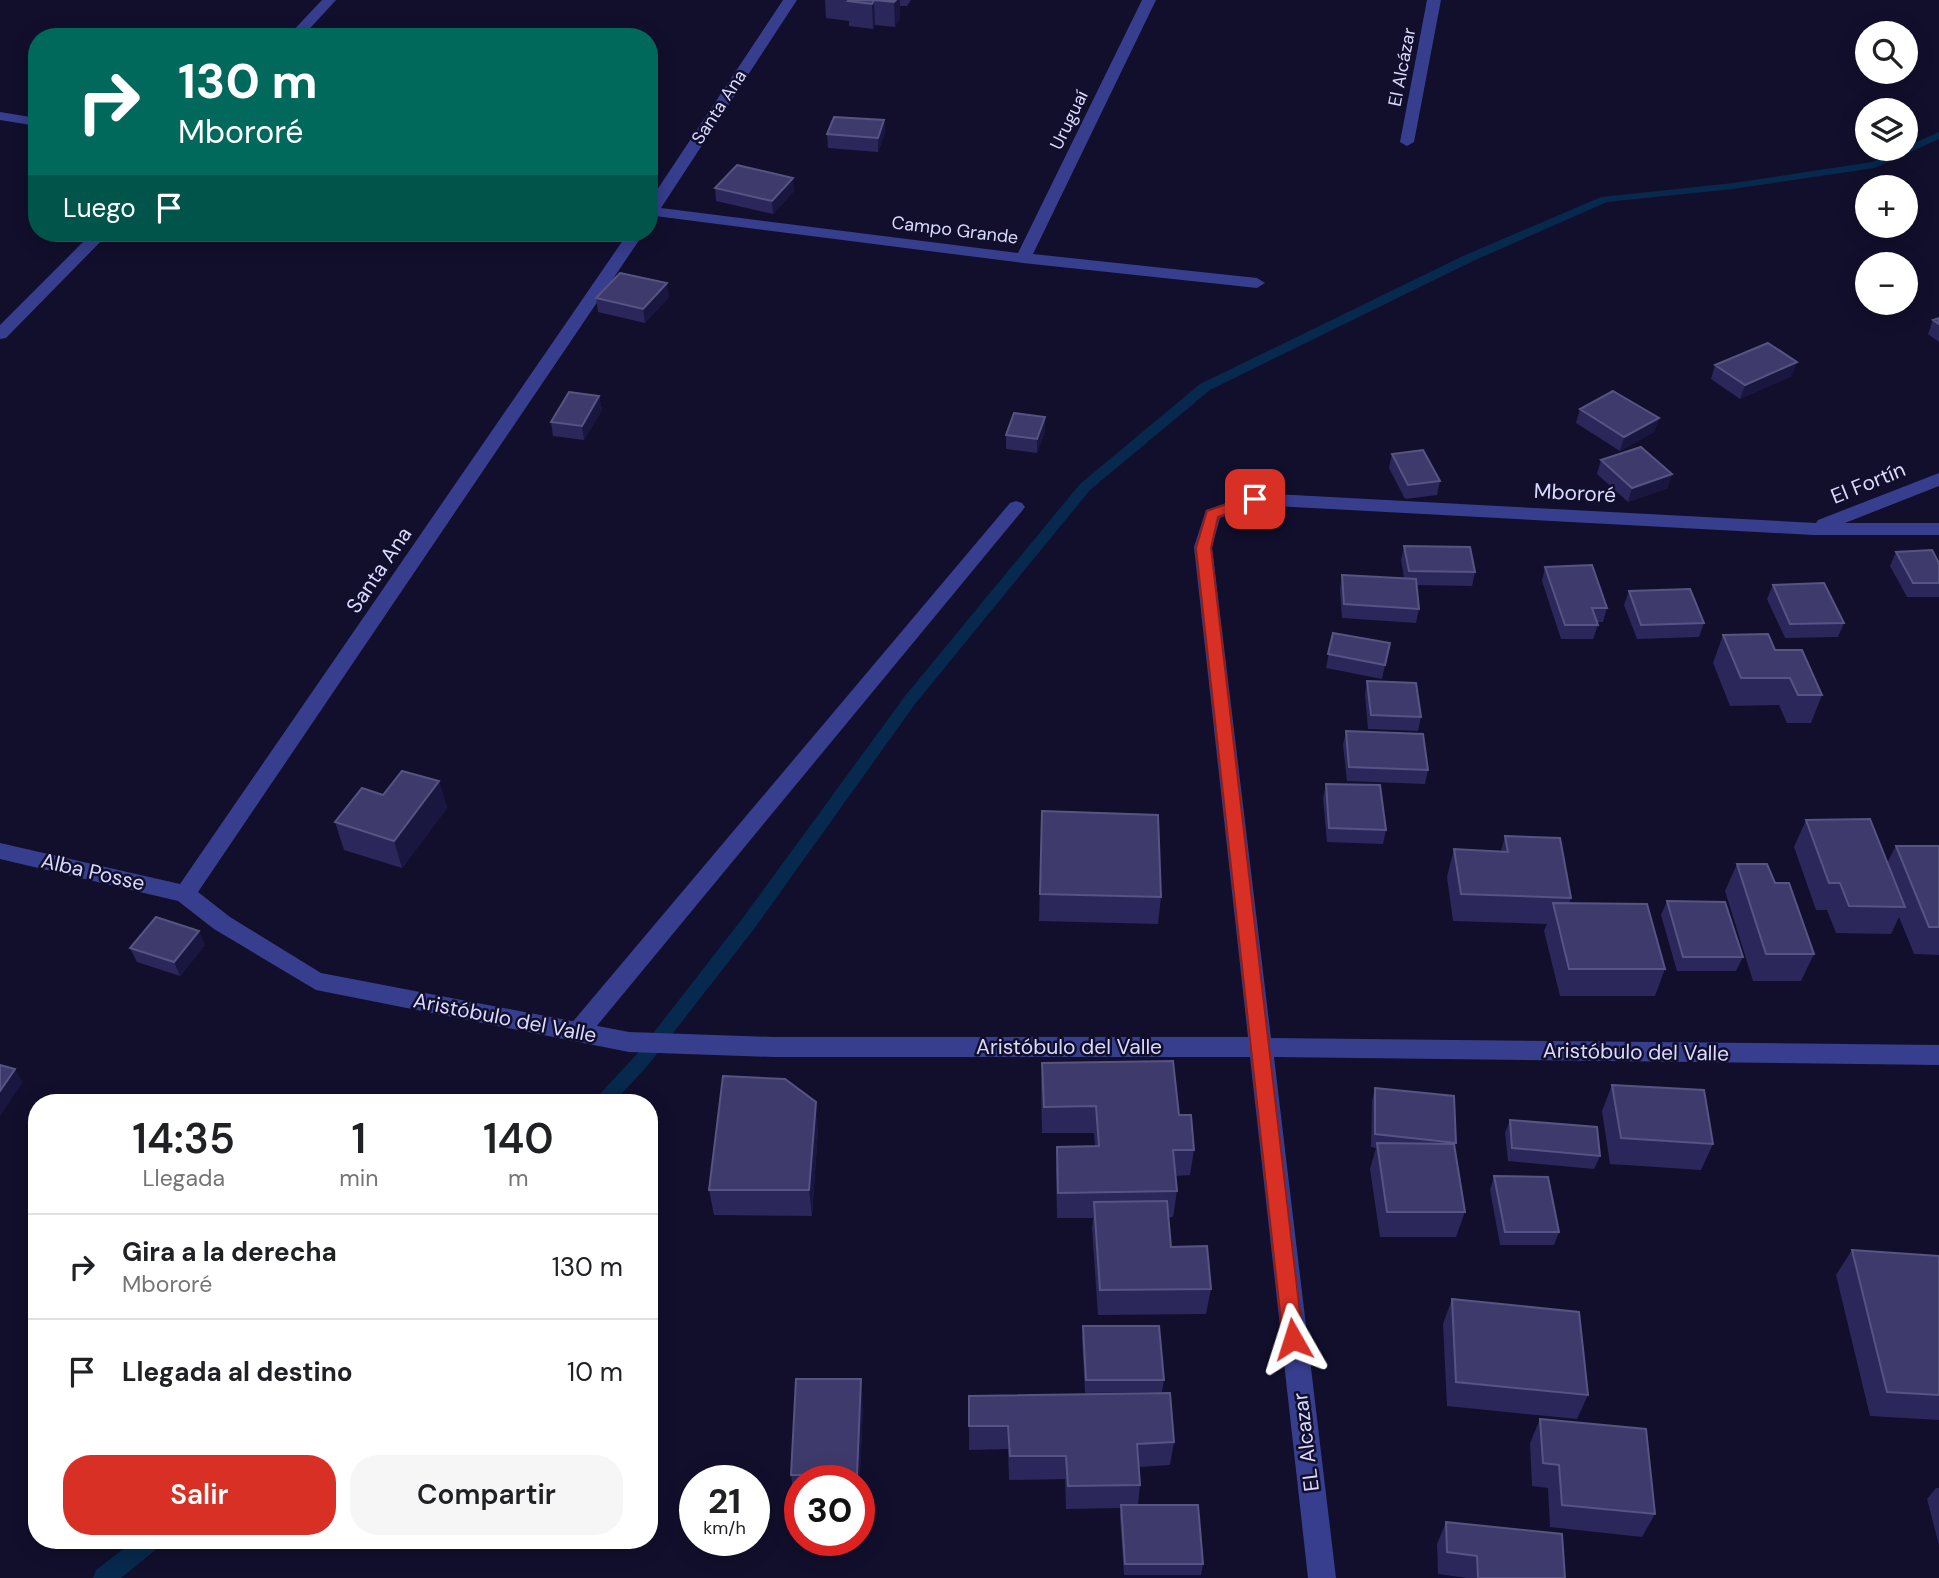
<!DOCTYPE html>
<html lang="es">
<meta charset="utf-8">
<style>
body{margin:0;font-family:"DM Sans",sans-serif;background:#f6f6f6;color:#202124;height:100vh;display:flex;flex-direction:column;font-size:26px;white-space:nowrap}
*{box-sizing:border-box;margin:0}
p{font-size:23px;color:#757577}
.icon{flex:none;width:38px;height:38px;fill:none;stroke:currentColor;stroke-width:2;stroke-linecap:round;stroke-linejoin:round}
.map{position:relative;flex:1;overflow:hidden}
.sheet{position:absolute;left:28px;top:1094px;width:630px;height:455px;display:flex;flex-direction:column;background:#fff;border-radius:28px;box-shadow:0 4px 18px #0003}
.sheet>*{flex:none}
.guide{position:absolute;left:28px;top:28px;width:630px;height:214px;border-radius:28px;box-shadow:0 4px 18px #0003;background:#00695c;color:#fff;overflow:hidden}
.fabs{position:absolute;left:1855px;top:21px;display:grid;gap:14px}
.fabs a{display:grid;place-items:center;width:63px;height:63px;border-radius:50%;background:#fff;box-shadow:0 4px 18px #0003;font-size:35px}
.speed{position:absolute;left:679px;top:1465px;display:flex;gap:14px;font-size:35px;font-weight:700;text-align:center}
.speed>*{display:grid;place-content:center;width:91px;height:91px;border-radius:50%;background:#fff;box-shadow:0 4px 18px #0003;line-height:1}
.speed small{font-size:18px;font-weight:400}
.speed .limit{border:10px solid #d22;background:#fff;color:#111}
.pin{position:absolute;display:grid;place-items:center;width:60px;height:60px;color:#fff;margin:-30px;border-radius:14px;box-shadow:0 4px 10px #0006}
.me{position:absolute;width:77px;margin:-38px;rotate:354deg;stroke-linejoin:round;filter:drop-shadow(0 0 5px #0008)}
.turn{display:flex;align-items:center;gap:24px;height:147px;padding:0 35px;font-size:32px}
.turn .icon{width:91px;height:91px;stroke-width:2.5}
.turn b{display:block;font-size:49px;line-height:60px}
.then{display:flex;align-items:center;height:66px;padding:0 35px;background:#0003;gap:14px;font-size:26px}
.eta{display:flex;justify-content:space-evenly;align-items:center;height:119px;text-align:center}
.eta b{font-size:42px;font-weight:600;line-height:49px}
.button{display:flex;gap:14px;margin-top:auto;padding:14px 35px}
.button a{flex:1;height:80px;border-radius:28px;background:#d93025;color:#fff;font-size:28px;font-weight:600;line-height:80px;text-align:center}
.button a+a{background:#f6f6f6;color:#202124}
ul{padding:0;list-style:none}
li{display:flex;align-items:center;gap:21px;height:105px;padding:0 35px;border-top:2px solid #e0e0e0}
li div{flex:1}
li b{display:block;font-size:26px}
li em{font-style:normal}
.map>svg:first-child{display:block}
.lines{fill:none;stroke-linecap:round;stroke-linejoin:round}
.stream{fill:#07294d;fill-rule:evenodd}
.lane{fill:#373e8e;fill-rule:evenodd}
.street{fill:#373e8e;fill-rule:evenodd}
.wall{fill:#2b275a}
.shaded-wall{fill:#191640}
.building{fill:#3e3b6c;stroke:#565483;stroke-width:2}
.route{fill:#d93025;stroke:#8d1f18;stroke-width:2}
.labels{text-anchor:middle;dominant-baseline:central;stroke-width:5;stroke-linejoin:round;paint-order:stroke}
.far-street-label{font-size:18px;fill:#dadaff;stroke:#110f2c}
.street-label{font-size:21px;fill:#dadaff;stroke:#110f2c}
</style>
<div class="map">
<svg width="1939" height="1578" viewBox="0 0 1939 1578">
<rect width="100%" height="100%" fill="#110f2c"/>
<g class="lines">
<path class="stream" d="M1939,132V139L1875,168L1733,189L1607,202L1471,262L1210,390L1090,490L915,704L754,929L649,1064L614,1102H594L597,1097L637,1054L742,919L905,696L1080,484L1200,384L1463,256L1601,197L1733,183L1872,162Z
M135,1540H163L159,1547L121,1578H93L96,1570Z"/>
<path class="lane" d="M1016,501L1022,503L1025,507L1022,511L586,1039L578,1041L570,1039L566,1032L570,1025L1010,503Z"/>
<path class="street" d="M322,0H336L302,37H287Z
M783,0H797L661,208L1018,253L1142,0H1156L1033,254L1257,278L1265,283L1257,288L1023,263L655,216L649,219V202Z
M1427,0H1441L1414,142L1407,146L1400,142Z
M0,112L37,118V126L0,120Z
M92,233H109L6,338L0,339V325Z
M628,233H644L198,892L230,917L321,973L629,1032L773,1037H1248L1194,547L1206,510L1255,493L1816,523L1818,520L1939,473V486L1845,523H1939V535H1813L1256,505L1220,518L1212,547L1271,1038L1939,1045V1065L1274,1057L1336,1578H1308L1250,1057H773L629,1052L316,990L214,929L178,901L0,859V843L180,884Z"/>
</g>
<path class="wall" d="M825,0H911L907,6H900V18L895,27L875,25L873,29L849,26V21L826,18Z
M884,120L885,133L878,152L828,148L827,134Z
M715,188L794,191L773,214L716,201Z
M669,297L645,323L598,312L596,298Z
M1939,318V342L1928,334L1933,320Z
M1715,365L1792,376L1740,399L1711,379Z
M599,396L602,410L584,440L553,436L551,422Z
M1580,409L1659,418L1654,432L1620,451L1576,423Z
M1045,431L1037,453L1006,449V435Z
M1392,454L1440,481L1437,495L1405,499L1389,468Z
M1601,460L1668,488L1628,502L1597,474Z
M1404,546L1475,572L1472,586L1417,585L1419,609L1416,623L1342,618L1340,589L1342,575L1404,578L1401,560Z
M1896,552L1939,563V597H1907L1890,566Z
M1545,567L1607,608L1603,622H1597L1598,625L1593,639H1561L1542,581Z
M1773,585L1844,623L1838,637L1785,638L1767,599Z
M1629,591L1704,623L1699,637L1637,639L1624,605Z
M1333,633L1390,643L1382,679L1326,668Z
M1723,635L1775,650L1822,695L1811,723H1787L1779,705L1730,706L1713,663Z
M1367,681L1421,717L1418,731L1368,729L1365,695Z
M1346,731L1428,770L1425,784L1347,781L1343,745Z
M439,781L447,808L402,868L344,850L335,822L383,795Z
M1326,784L1386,830L1383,844L1327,842L1323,798Z
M1042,811L1161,897L1158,924L1039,921Z
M1806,820L1887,863L1896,846H1939V955L1914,954L1899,917L1891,934L1836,933L1827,910H1816L1794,847Z
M1505,836L1571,898L1569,903L1665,969L1655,996H1560L1544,931L1547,924L1453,921L1447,877L1454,849L1501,851Z
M1737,864L1775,883L1814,954L1801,981H1753L1725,891Z
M1667,901L1743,957L1736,971H1677L1661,915Z
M205,945L180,976L137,962L130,948Z
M1042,1063L1179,1115L1194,1150L1190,1175L1175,1176L1177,1191L1173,1217H1168L1171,1247L1211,1289L1206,1314L1098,1315L1092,1228L1093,1218H1057L1056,1172L1057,1147L1095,1146L1094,1133H1042L1041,1089Z
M1612,1085L1713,1144L1701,1170L1610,1164L1602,1111Z
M1375,1088L1456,1143L1454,1148L1465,1212L1456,1237H1380L1370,1169L1376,1148L1371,1147L1372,1101Z
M1510,1120L1600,1156L1594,1169L1508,1161L1505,1133Z
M818,1129L812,1216L714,1215L709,1190Z
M1494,1176L1559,1232L1554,1245H1500L1490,1190Z
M1852,1250L1939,1256V1420L1870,1416L1836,1275Z
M1452,1299L1588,1395L1577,1419L1447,1406L1443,1324Z
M1083,1326L1164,1380L1162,1392L1085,1393L1082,1339Z
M969,1396L1174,1442L1170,1465L1139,1467L1140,1485L1138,1505L1203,1564L1201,1575H1124L1120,1517L1121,1508L1066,1509L1065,1479L1009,1480L1008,1449L969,1450Z
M863,1403L859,1498V1480H800V1498H794L791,1475Z
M1540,1419L1655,1514L1642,1537L1550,1527L1548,1488L1532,1486L1530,1443Z
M1936,1488H1939V1545L1927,1499Z
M1446,1522L1565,1578H1467L1438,1574L1437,1544Z"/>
<path class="shaded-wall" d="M874,0L875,25L873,29L872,4Z
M896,0H900V18L895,27L894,2Z
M884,120L885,133L878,152V138Z
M793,178L794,191L773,214L772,201Z
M667,283L669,297L645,323L643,309Z
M1797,362L1792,376L1740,399L1745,385Z
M599,396L602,410L584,440L582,426Z
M1045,417V431L1037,453V439Z
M1659,418L1654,432L1620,451L1624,437Z
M1672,474L1668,488L1628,502L1632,488Z
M439,781L447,808L402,868L394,841Z
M199,931L205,945L180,976L174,962Z
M15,1069L23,1082L0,1116V1091Z
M816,1102L818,1129L812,1216L809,1190Z
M861,1379L863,1403L859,1498V1480H858L857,1475Z"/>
<path class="building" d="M849,0H896L894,2L874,0L872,4L848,1Z
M834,117L884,120L878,138L827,134Z
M737,165L793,178L772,201L715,188Z
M620,273L667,283L643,309L596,298Z
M1939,318V324L1933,320Z
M1768,343L1797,362L1745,385L1715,365Z
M1613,391L1659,418L1624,437L1580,409Z
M569,392L599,396L582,426L551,422Z
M1014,413L1045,417L1037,439L1006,435Z
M1641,447L1672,474L1632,488L1601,460Z
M1423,450L1440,481L1408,485L1392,454Z
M1404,546L1470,547L1475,572L1409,571Z
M1932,550L1939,563V583H1913L1896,552Z
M1592,565L1607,608H1592L1598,625H1565L1545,567Z
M1342,575L1416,579L1419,609L1344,604Z
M1824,583L1844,623L1790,624L1773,585Z
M1690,589L1704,623L1641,625L1629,591Z
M1333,633L1390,643L1385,665L1328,654Z
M1768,634L1775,650H1802L1822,695H1798L1790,678H1741L1723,635Z
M1367,681L1416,683L1421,717L1371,715Z
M1346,731L1423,734L1428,770L1349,767Z
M402,771L439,781L394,841L335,822L362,788L383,795Z
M1326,784L1380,785L1386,830L1329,828Z
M1042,811L1158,815L1161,897L1040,894Z
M1870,819L1905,907L1849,906L1840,883H1829L1806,820Z
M1505,836L1560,838L1571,898L1461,894L1454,849L1508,852Z
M1896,846H1939V927H1929Z
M1737,864H1767L1775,883H1789L1814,954H1766Z
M1667,901L1725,902L1743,957H1683Z
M1553,903L1647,904L1665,969H1569Z
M156,917L199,931L174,962L130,948Z
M1173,1061L1179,1115H1191L1194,1150H1173L1177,1191L1058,1193L1057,1147L1099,1146L1096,1106L1044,1107L1042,1063Z
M0,1065L15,1069L0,1091Z
M723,1076L785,1079L816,1102L809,1190H709Z
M1612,1085L1704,1090L1713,1144L1621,1138Z
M1375,1088L1454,1096L1456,1143L1375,1134Z
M1510,1120L1597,1127L1600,1156L1512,1148Z
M1377,1143L1454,1144L1465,1212H1387Z
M1494,1176L1548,1177L1559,1232H1505Z
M1167,1201L1171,1247L1207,1246L1211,1289L1100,1290L1094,1202Z
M1852,1250L1939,1256V1395L1887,1392Z
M1452,1299L1579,1312L1588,1395L1456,1382Z
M1083,1326H1159L1164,1380H1086Z
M796,1379H861L857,1475H791Z
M1170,1393L1174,1442L1137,1444L1140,1485L1068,1486L1066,1456H1010L1008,1426H969V1396Z
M1540,1419L1646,1429L1655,1514L1562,1505L1559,1465L1543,1463Z
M1121,1505H1198L1203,1564H1125Z
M1446,1522L1562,1534L1565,1578H1478L1477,1556L1447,1552Z"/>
<path class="route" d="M1255,494L1260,496V502L1218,517L1211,548L1303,1339L1300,1346L1293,1348L1286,1346L1283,1339L1196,548L1207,511Z"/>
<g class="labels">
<g class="far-street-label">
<text transform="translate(1402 67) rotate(-79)">El Alcázar</text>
<text transform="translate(719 107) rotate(-57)">Santa Ana</text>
<text transform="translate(1069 120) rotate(-64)">Uruguaí</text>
<text transform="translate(955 230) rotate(7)">Campo Grande</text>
</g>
<g class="street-label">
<text transform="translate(1868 483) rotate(-22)">El Fortín</text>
<text transform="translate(1575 493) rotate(3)">Mbororé</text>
<text transform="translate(379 570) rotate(-56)">Santa Ana</text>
<text transform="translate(93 872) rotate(13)">Alba Posse</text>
<text transform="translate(505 1018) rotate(11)">Aristóbulo del Valle</text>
<text x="1069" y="1047">Aristóbulo del Valle</text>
<text transform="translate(1636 1052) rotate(1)">Aristóbulo del Valle</text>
<text transform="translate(1306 1442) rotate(-97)">EL Alcazar</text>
</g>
</g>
</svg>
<div class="fabs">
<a><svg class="icon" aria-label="search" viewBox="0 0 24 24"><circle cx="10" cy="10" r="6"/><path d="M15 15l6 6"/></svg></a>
<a><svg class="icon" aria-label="layers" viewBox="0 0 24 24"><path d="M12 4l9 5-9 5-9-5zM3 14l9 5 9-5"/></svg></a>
<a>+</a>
<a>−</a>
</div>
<div class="speed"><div>21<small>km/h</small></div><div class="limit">30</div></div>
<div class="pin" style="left:1255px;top:499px;background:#d93025"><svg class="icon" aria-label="arrive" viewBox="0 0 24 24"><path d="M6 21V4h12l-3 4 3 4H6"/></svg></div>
<svg class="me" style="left:1293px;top:1339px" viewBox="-20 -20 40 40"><path d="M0-17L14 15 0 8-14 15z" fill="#d93025" stroke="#fff" stroke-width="4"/></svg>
<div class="guide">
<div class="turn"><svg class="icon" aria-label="right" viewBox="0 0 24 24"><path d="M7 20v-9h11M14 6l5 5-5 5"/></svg><div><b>130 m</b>Mbororé</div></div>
<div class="then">Luego<svg class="icon" aria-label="arrive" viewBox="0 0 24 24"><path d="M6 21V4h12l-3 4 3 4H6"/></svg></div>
</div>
<section class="sheet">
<div class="eta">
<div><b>14:35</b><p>Llegada</p></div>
<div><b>1</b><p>min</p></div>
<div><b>140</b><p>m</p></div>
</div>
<ul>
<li><svg class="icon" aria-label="right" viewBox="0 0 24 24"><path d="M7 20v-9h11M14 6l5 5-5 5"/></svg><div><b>Gira a la derecha</b><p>Mbororé</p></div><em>130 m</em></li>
<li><svg class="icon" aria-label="arrive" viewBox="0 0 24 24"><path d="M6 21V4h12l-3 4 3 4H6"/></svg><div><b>Llegada al destino</b></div><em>10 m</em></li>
</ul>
<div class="button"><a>Salir</a><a>Compartir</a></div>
</section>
</div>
